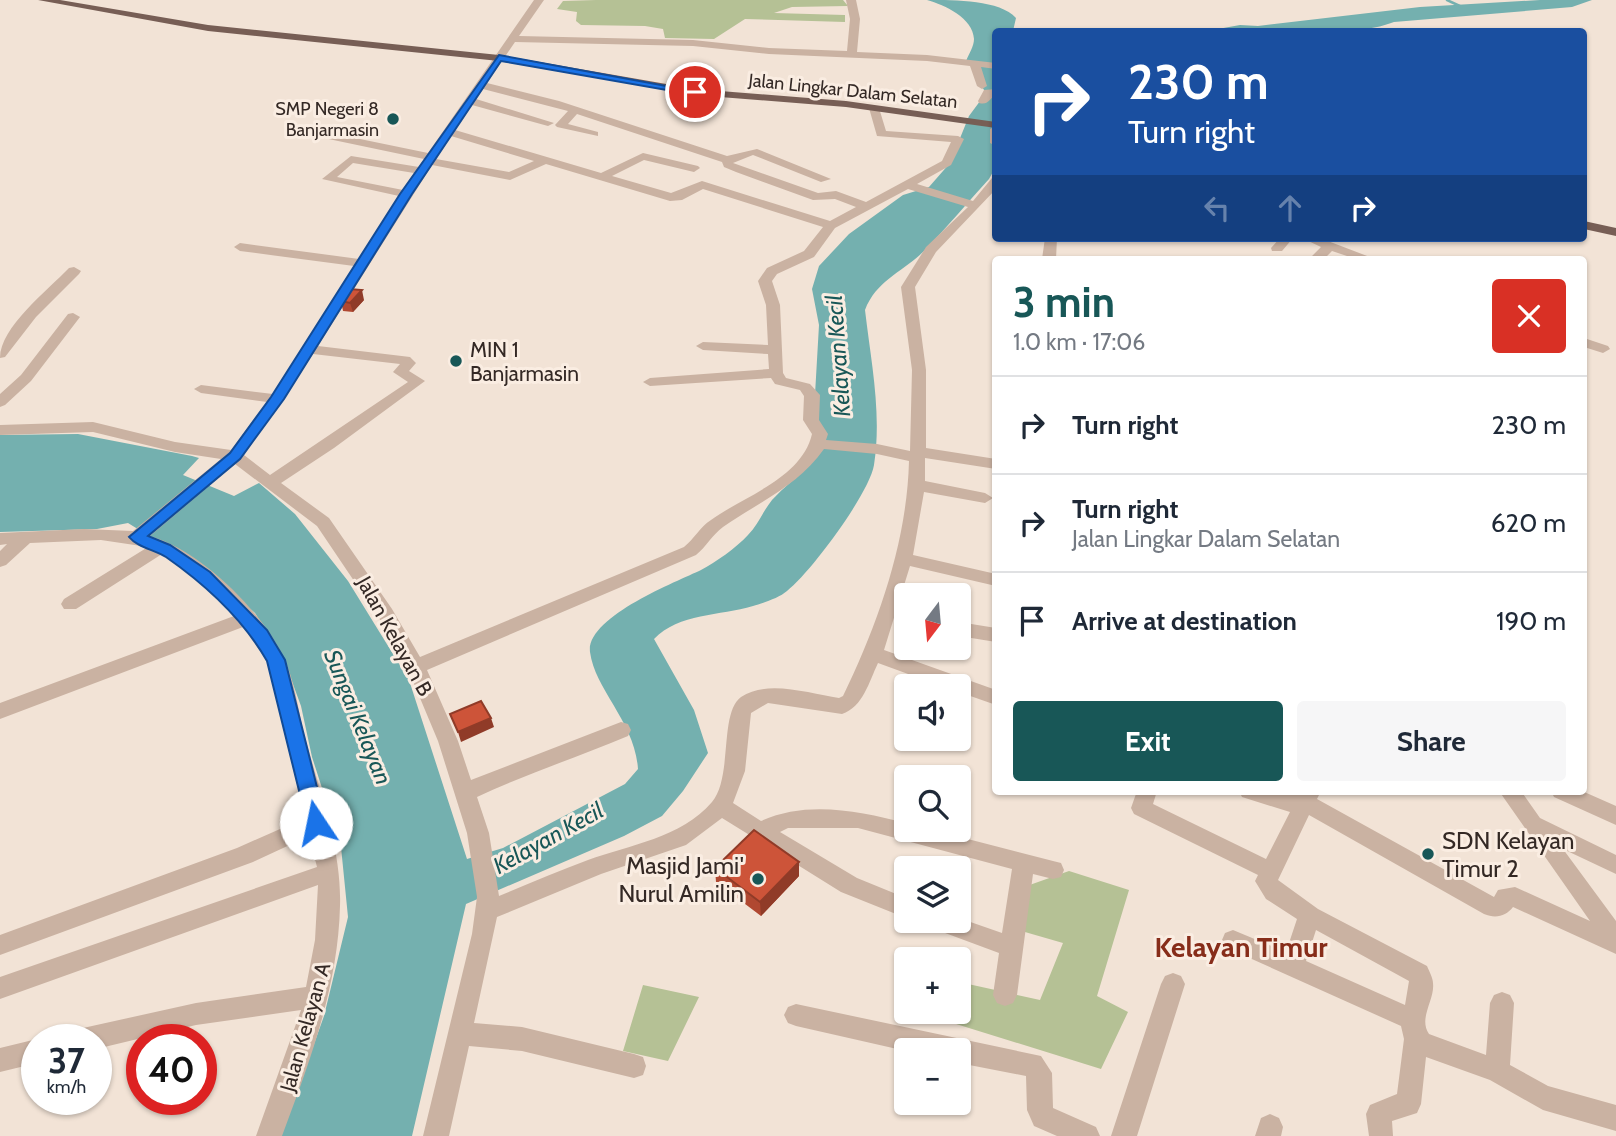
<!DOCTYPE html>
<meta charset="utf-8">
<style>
body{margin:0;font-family:Cabin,sans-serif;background:#f6f6f7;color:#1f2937;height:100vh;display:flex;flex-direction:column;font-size:26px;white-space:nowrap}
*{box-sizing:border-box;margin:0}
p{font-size:23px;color:#747a83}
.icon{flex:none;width:38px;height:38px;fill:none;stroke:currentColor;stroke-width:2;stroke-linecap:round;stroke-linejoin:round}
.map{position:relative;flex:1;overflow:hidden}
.panel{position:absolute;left:992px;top:256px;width:595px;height:539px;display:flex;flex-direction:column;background:#fff;border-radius:7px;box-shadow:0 2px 5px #0004}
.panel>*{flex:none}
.hud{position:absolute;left:992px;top:28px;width:595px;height:214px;border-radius:7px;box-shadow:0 2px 5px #0004;background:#1a4fa0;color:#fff;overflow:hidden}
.needle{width:46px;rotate:196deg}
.controls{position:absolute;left:894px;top:583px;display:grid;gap:14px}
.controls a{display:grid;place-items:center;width:77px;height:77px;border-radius:7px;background:#fff;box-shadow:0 2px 5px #0004;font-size:35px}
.speed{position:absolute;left:21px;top:1024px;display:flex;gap:14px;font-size:35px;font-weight:700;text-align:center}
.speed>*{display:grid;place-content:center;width:91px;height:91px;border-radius:50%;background:#fff;box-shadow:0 2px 5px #0004;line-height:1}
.speed small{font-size:18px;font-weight:400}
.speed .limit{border:10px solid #d22;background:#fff;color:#111}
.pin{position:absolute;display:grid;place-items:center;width:60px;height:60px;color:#fff;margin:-30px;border:4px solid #fff;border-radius:50%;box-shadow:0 2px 7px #0007}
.me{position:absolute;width:77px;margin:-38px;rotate:349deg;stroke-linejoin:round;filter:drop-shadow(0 0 5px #0008)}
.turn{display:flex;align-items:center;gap:24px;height:147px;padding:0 21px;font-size:32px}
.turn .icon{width:91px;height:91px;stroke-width:2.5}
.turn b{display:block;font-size:49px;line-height:60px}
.lanes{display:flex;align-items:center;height:66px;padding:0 21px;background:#0003;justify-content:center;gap:35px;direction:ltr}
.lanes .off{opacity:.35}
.round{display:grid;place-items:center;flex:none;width:74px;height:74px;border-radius:7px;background:#f6f6f7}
.summary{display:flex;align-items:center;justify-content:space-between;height:119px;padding:0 21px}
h1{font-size:42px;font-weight:700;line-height:52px;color:#185757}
.primary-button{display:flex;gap:14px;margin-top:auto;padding:14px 21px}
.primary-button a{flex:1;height:80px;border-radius:7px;background:#185757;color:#fff;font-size:28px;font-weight:700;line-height:80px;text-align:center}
.primary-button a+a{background:#f6f6f7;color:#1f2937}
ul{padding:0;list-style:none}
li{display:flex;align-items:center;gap:21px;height:98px;padding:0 21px;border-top:2px solid #e0e1e3}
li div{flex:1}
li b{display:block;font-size:26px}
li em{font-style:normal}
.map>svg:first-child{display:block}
.green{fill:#b5c195}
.water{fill:#74b0af}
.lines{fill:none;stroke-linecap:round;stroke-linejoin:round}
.stream{stroke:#74b0af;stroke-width:2.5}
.minor{fill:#cab2a2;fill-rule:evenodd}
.major{fill:#775e55;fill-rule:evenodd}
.wall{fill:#b04831}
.shaded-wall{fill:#903b28}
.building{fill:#cd5439;stroke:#903b28;stroke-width:2}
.route{fill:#1a73e8;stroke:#114b97;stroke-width:2}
.poi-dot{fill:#185757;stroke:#faede2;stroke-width:2.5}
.labels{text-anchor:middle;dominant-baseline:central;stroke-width:6;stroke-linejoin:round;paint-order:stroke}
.far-street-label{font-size:18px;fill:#342925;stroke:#faede2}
.far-poi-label{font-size:18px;fill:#342925;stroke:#faede2;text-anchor:end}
.poi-label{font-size:21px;fill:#342925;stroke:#faede2;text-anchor:start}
.street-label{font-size:21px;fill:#342925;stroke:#faede2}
.water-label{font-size:23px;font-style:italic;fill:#185757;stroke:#faede2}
.near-poi-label{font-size:24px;fill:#342925;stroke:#faede2;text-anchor:start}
.near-quarter-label{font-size:28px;font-weight:bold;fill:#872d1a;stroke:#faede2}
</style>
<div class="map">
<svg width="1616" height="1136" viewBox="0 0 1616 1136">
<rect width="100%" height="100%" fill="#f2e3d6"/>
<path class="green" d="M596,0H843L848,6L792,7L774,13L845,15V22L745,19L714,39L665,38L663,29L645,26L581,25L576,21L577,12L557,9L563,1Z
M1069,871L1129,890L1097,996L1128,1012L1101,1069L940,1019L942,1012H959V982L1040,1000L1063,943L1018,930L1024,887Z
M643,985L699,997L668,1061L623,1051Z"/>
<path class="water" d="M927,0C956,0 1000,0 1016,18L1013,31L996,32V53L992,54L996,71V119L991,131L994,170L989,179C968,202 947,227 926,249C904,272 877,279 865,310C871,362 882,413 874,465C869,494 811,572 787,591C779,598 763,603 753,606C720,616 679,613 654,639L694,710L708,753L683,791L662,816L624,836L466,904L412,1136H281L324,1016L348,917L341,847L312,757L301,706L283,657L255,613L209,573L128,523L97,529L0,532V435L78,434L192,456L199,458L183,475L234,496L259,483L295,514L348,581L409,680L467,859L503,848L625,784L638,769C635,722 595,690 590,652C586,617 676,582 701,570C716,562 736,548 748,535C758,525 763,511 772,500C784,487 798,476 811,464L819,325L812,289L819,266L849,234L903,195L929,187L950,163L969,116L986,93L973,73V65L966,61C969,54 974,46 974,39C973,18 945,5 927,0Z
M1540,0H1592L1572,7L1394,22C1351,39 1256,32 1207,31L1240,25L1258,26L1420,7Z"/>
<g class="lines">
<path class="stream" d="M1447,0L1462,7"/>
<path class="minor" d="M534,0H544L519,36L693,40L769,48L847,51L850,19L846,0H856L860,19L857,52L927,55L996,63V69L981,67L987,86L982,89L977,86L970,66L927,61L769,54L693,46L515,42L487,83L559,101L727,156L757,149L831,179L821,182L753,155L733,163L818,193L836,191L866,202L942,161L951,142L877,136L869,108L874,105L879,108L886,131L958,136L964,139L951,165L917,184L973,201L992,178L996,177V189L936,252L915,287L926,370V448L996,459V469L925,458V481L985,493L993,498L985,503L924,492L913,555L996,574V586L910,566L884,650L996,690V705L959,692V686H941L878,663C869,682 863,707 842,714L768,703L751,713L745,771L733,803L761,821C807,800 859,811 906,823V830H933L1053,861L1061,863L1064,870L1061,877L1053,879L1033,874L1017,995L1013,1003L1005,1006L997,1003L993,995L999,953L929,927L926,920H959V918L1002,933L1012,869L858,828H788L780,832L857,878L906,898V918L841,892L722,818L686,845L601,874L497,917L474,1023L522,1027L634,1054L643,1057L646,1066L643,1075L634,1078L522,1051L469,1046L449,1136H423L472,934L477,897L467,833L438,741L407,667L379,618L317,526L235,464L150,536C200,550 262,611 284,658C294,679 298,707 303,730C318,787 342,847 340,906C338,987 310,1061 282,1136H256L301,1010L196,1025L96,1049V1040H71L74,1032L83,1028L196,1003L306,987L315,940L318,885L0,999V977L317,867L309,836L253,862L0,955V935L237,848L305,818L267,661L243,627L0,719V703L234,616L190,572L162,554L76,609H64L61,604L64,599L148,547L101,540L30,543L6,565L0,567V551L7,544L0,545V533L84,529L133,531L221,459L175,452L93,432L0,435V425L93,422L175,442L231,450L267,402L201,393L194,389L201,385L273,394L354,266L240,251L234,247L240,243L359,259L399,196L322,179L351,156L419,167L424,159L319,137L300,128L306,125L326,132L428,153ZM483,89L568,111L555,125L557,127L598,136V132L568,124L577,114L722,162L724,167L736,172L813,200L835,199L856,207L830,221L702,181L671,193L612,176L644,160L694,172L700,168L698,166L643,153L601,173L455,130L472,105L548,126L554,123L476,99ZM451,136L534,161L509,172L436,159ZM353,163L414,173L403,190L337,177ZM546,164L670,201L682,200L703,189L823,227L804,251L767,268L758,281L766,305L768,345L703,342L696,346L703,350L768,354L769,369L650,378L643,382L650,386L771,378L775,384L800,390L804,396L803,420L812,434C802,478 744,496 711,520C700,527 694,539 684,547L420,657L392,609L329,518L281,483L334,448L425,381L409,371L416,363L410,357L318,346L432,165L510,180ZM908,189L968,207L926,247L901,287L912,370L910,451L877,444L826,440L828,434L819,420L820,395L810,384L786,378L783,373L780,305L772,281L777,274L814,257L835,228ZM313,354L400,364L393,372L408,382L270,475L244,455ZM824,449L877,454L909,461C907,542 878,624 843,696L839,698C810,694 768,679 741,697C719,713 733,777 712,802C681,838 629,845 588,860C558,871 528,884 499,896L489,833L477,797C526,774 578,757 628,736L631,730L628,724L621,722L471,780L458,741L427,670L696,555C706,547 712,535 723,527C759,502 798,486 824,449Z
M996,89V95C990,97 989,106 979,103L978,101L984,90Z
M996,126V146L990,143V129Z
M1045,238H1057L1056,259H1042Z
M1280,238H1293L1282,251H1272L1271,248Z
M1302,238H1320L1375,259H1356L1332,251L1324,259H1309L1321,247Z
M74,267L81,271L79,274L36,317L5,357L0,358C0,327 48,290 69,268Z
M73,313L80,317L31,381L5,405L0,407V394L21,375L68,314Z
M1584,338L1608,346L1610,349L1603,353L1584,347Z
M959,622L996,628V642L959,636Z
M1137,791H1157L1153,804L1266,859L1290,812L1242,797L1239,791H1276L1287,794L1321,791L1317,799L1494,897L1498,890L1515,887L1590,921L1499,791H1521L1540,818L1616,855V874L1563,849L1616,921V954L1513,907C1506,916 1496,919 1484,914L1309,815L1278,880L1318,909L1427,966C1429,971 1433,978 1433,983C1435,1000 1418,1018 1429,1034L1486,1055L1490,1003L1494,995L1502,992L1510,995L1514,1003L1510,1065L1548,1086L1616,1105V1131L1543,1110L1490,1080L1426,1057L1421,1104L1417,1113L1392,1121L1393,1136H1369L1366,1114L1370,1105L1397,1094L1404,1039L1401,1026L1225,947L1222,940L1225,933L1233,930L1286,952L1297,919L1266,899L1255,881L1258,875L1134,814L1131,808ZM1316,930L1409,981L1405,1005L1306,961Z
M1551,791H1582L1616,806V825L1554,797Z
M1173,973L1181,976L1185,984L1137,1136H1111L1161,984L1165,976Z
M796,1004L1041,1056L1052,1073L1053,1108L1096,1127L1100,1136H1057L1034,1126L1027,1110L1026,1076L959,1063V1050L906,1051L796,1026L788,1023L784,1015L788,1007Z
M37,1039V1063L0,1072V1048Z
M1270,1114L1279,1118L1283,1127L1281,1136H1255L1261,1118Z"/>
<path class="major" d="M38,0H60L208,25L499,55L695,89L846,101L996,122V128L846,107L695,95L499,61L208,31Z
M1584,221L1616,228V236L1584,229Z"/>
</g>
<path class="wall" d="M364,300L353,312L343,311L341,301Z
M715,868L799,876L761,916L716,882Z"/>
<path class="shaded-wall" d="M362,290L364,300L353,312L350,303Z
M491,718L494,727L461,742L458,732Z
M799,862V876L761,916L760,902Z"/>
<path class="building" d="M349,289L362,290L350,303L341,301Z
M481,701L491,718L458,732L450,714Z
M754,830L799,862L760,902L715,868Z"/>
<path class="route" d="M499,55L699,92L695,95L501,61L412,194L284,399L240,459L148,536L170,545L210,572L267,630L285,660L326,823L323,829H309L307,823L267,661C243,619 206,585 166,557C155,550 137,547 129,537L230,453L271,397L400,194Z"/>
<g class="poi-dot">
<circle cx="393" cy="119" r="7"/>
<circle cx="456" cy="361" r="7"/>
<circle cx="1428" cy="854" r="7"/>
<circle cx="758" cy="879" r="7"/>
</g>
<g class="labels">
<g class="far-street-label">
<text transform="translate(853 91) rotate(6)">Jalan Lingkar Dalam Selatan</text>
</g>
<g class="far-poi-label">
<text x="379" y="109">SMP Negeri 8<tspan x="379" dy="21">Banjarmasin</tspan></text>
</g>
<g class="poi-label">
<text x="470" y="349">MIN 1<tspan x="470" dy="24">Banjarmasin</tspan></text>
</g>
<g class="street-label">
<text transform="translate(395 636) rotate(61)">Jalan Kelayan B</text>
<text transform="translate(305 1027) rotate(-74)">Jalan Kelayan A</text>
</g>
<g class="water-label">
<text transform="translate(838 356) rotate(-94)">Kelayan Kecil</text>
<text transform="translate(358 717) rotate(68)">Sungai Kelayan</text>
<text transform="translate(548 838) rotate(-29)">Kelayan Kecil</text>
</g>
<g class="near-poi-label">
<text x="1442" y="840">SDN Kelayan<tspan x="1442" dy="28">Timur 2</tspan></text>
<text x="744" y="865" text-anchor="end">Masjid Jami'<tspan x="744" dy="28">Nurul Amilin</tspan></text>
</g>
<g class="near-quarter-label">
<text x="1241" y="947">Kelayan Timur</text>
</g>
</g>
</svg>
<div class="controls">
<a><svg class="needle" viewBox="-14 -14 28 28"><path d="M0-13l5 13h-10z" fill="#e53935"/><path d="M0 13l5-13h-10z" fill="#747a83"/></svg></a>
<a><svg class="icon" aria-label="sound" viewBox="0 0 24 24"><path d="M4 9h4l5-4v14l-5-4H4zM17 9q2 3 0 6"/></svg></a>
<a><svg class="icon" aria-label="search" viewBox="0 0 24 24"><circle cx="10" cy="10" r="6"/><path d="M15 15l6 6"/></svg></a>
<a><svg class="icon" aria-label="layers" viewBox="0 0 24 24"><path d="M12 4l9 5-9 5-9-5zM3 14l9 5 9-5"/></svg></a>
<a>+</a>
<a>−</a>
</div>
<div class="speed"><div>37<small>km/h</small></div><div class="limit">40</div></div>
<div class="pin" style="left:695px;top:92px;background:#d93025"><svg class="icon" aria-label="arrive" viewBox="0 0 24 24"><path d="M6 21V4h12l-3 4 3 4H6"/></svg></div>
<svg class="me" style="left:316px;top:823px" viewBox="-20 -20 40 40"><circle r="19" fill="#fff"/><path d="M0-13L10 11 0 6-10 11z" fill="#1a73e8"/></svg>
<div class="hud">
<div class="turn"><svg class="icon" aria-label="right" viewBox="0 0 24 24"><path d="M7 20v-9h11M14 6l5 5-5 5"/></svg><div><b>230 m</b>Turn right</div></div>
<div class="lanes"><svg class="icon off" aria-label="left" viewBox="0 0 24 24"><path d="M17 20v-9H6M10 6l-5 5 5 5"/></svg><svg class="icon off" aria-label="ahead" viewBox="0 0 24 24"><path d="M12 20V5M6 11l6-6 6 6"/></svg><svg class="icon" aria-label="right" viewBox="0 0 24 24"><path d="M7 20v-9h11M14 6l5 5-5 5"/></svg></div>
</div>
<section class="panel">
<div class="summary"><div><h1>3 min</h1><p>1.0 km · 17:06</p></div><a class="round" style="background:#d93025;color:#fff"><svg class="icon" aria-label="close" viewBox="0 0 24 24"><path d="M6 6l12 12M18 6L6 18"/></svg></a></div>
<ul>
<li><svg class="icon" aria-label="right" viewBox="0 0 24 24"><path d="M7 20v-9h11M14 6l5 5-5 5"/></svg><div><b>Turn right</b></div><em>230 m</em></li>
<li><svg class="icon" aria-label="right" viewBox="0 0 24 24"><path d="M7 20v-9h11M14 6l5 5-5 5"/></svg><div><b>Turn right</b><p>Jalan Lingkar Dalam Selatan</p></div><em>620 m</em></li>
<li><svg class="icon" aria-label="arrive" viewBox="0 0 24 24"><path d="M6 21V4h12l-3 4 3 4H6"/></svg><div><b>Arrive at destination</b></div><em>190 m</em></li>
</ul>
<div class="primary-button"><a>Exit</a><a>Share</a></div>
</section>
</div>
